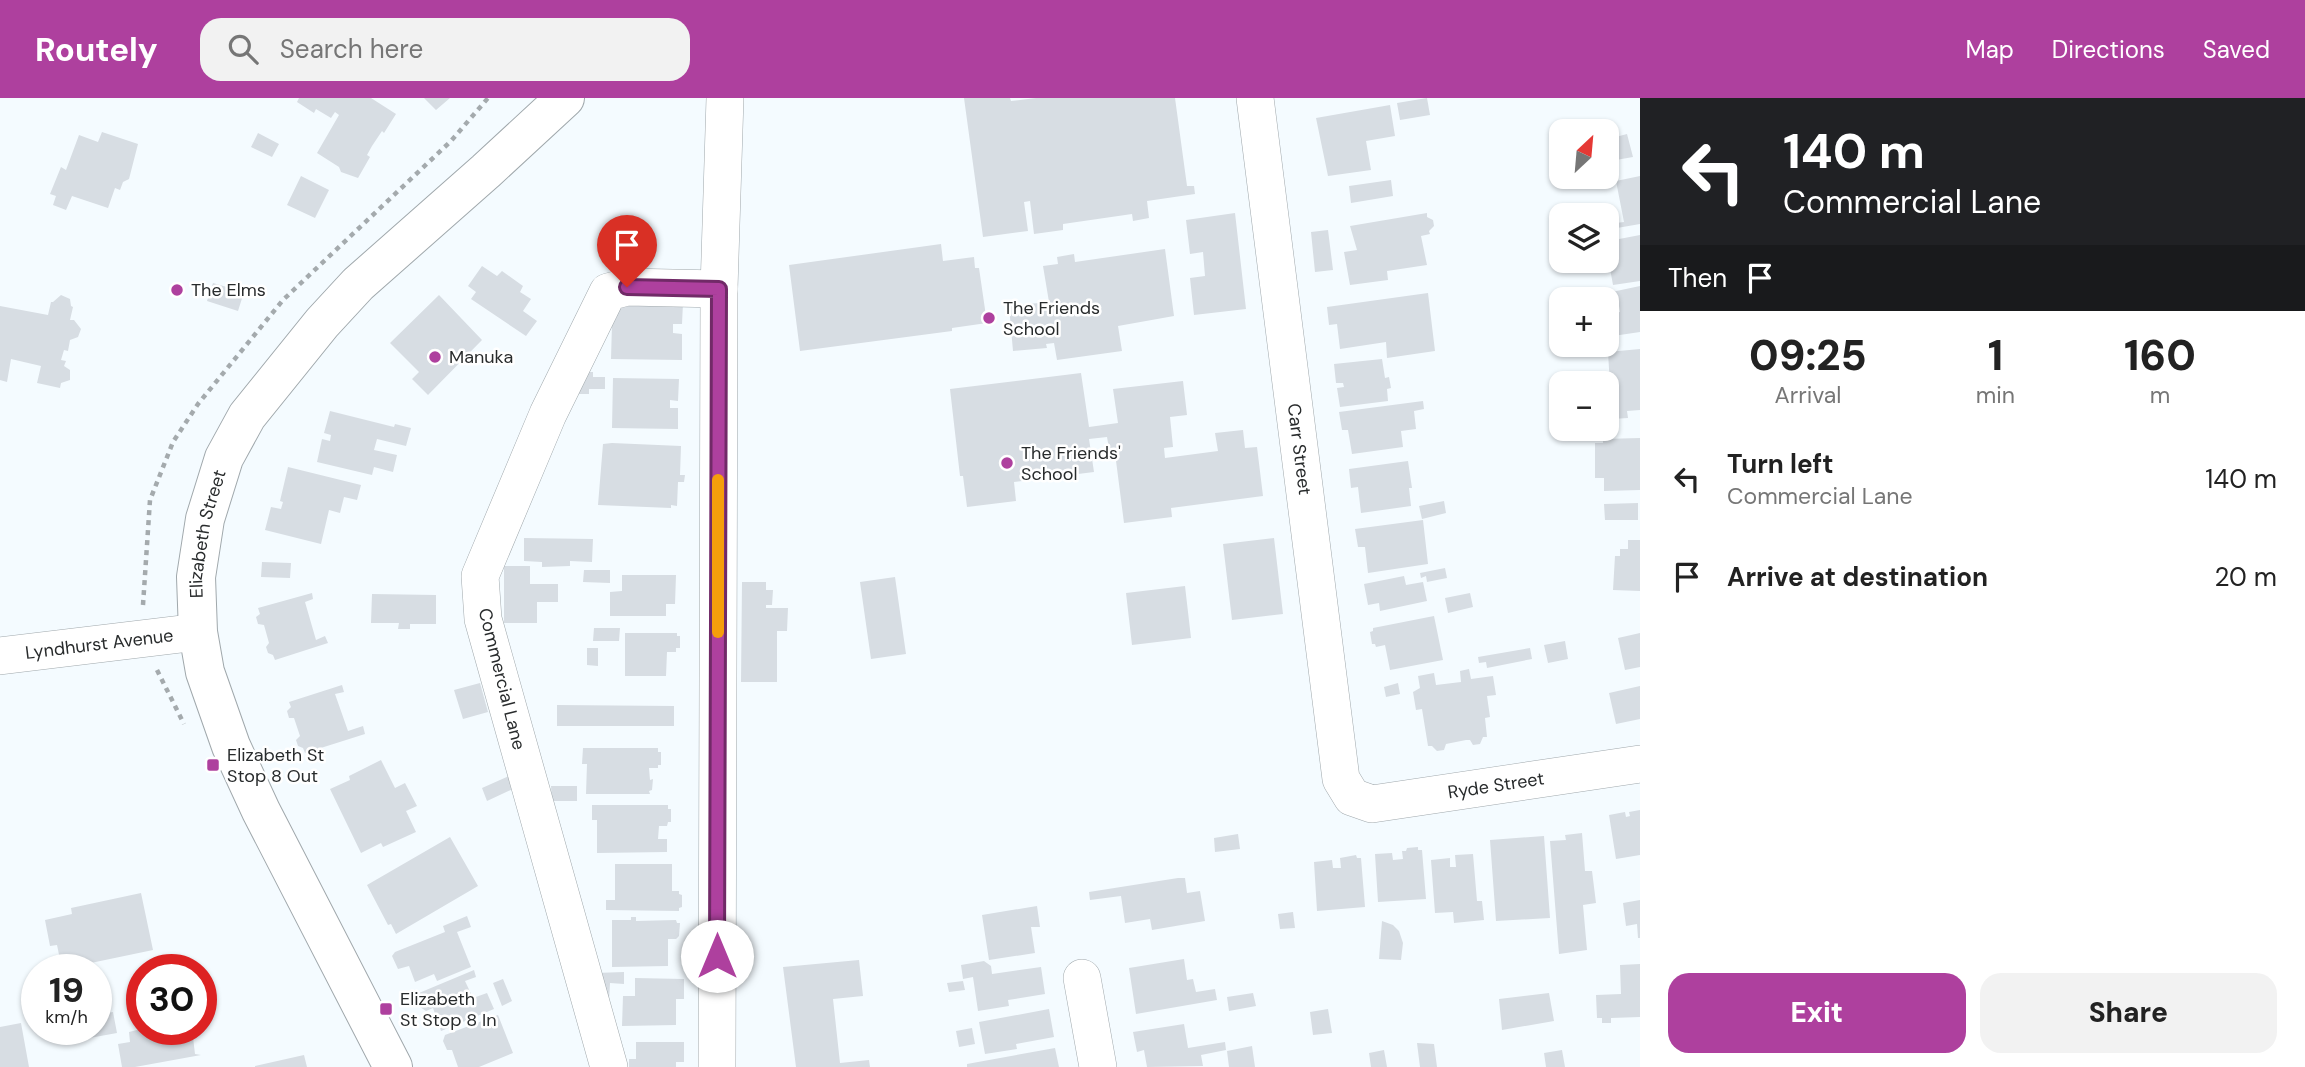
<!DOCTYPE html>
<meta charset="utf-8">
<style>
body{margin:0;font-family:"DM Sans",sans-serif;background:#f2f2f2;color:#222;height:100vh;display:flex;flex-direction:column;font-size:26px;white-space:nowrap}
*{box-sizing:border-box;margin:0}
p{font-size:23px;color:#767676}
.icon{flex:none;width:38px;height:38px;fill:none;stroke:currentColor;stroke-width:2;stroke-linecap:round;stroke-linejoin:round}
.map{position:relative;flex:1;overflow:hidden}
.drawer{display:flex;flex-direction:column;background:#fff;width:665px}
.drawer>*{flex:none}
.hud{background:#202124;color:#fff;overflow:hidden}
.needle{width:46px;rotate:26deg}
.fabs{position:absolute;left:1549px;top:21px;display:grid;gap:14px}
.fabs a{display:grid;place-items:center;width:70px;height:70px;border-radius:14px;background:#fff;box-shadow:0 2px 5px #0004;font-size:35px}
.speed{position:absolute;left:21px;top:856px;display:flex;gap:14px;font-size:35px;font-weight:700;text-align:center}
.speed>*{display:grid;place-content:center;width:91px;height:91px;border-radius:50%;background:#fff;box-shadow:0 2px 5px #0004;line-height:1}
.speed small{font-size:18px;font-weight:400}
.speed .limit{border:10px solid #d22;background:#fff;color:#111}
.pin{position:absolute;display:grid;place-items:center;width:60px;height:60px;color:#fff;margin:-72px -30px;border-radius:50% 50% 50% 0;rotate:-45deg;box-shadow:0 0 7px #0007}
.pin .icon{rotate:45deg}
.me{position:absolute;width:77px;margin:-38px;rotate:0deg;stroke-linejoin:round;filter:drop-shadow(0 0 5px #0008)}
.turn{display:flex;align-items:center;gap:24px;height:147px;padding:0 28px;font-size:32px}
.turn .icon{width:91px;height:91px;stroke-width:2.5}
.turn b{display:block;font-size:49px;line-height:60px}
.then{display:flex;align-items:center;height:66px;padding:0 28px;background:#0003;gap:14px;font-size:26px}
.eta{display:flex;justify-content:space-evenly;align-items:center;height:119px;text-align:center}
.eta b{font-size:42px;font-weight:800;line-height:49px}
.primary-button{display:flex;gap:14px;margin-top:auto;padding:14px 28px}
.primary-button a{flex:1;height:80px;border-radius:21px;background:#ae409e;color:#fff;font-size:28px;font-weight:800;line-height:80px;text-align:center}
.primary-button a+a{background:#f2f2f2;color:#222}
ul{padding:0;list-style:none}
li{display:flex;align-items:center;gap:21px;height:98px;padding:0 28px}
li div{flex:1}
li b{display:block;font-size:26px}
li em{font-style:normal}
header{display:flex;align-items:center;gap:42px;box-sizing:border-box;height:98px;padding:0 35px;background:#ae409e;color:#fff}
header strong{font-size:33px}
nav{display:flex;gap:38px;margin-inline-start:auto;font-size:24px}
.search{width:490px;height:63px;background:#f2f2f2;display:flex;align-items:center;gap:18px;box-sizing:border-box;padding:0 24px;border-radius:21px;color:#767676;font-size:26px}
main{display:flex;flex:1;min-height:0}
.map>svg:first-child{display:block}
.building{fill:#d7dde3}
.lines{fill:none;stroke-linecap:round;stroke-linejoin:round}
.minor-casing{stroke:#a0a8ac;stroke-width:38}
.secondary-casing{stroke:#a0a8ac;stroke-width:40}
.path{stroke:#a4aaad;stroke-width:4.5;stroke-dasharray:5 5;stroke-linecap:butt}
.minor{stroke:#fff;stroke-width:37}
.secondary{stroke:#fff;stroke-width:38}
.route-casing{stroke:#712a67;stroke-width:18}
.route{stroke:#ae409e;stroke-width:12}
.slow{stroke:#f59e0b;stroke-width:12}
.poi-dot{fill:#ae409e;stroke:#fff;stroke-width:2.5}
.labels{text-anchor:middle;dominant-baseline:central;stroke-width:5;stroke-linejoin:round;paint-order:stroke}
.poi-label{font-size:18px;fill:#282b2c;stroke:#fff;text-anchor:start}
.street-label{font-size:18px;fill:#282b2c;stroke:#fff}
</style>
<header>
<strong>Routely</strong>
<div class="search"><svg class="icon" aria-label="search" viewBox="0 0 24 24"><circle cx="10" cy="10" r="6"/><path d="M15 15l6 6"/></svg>Search here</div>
<nav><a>Map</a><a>Directions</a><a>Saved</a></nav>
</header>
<main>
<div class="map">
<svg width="1640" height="969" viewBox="0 0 1640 969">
<rect width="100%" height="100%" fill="#f4fbff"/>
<path class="building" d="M299,0H371L396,16L384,35L382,33L372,48L367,57L370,59L358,80L341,74L339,69L317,55L339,17L335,14L331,20L316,11L314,15L297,4Z
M424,0H450L436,12Z
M964,0H1010L1011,3L1036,0H1175L1187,88H1194L1195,96L1147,103L1149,120L1133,123L1132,116L1063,126V132L1034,136L1030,103L1024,104L1028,133L983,139Z
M1427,0L1430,17L1400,22L1397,5Z
M1390,7L1395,38L1366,43L1371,72L1328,78L1316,20Z
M102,34L138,46L129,81L123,84L120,92L115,90L108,110L72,98L66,112L53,107L56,98L50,96L61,69L66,72L79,37L98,44Z
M258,35L279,46L272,59L251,49Z
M1627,36L1633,59L1616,62L1617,67L1607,69L1606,49L1614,48L1612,40Z
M301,78L329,92L315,120L287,107Z
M1640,78V126L1617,130L1616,125L1624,124L1616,83Z
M1391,82L1393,98L1351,105L1349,88Z
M1235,115L1246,211L1194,217L1190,180L1205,178L1203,154L1190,156L1186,122Z
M1427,115V119L1433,122L1434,128L1429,133L1430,136L1421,138L1427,167L1387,173L1388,182L1350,187L1344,154L1357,152L1350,128Z
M1328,132L1333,172L1315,174L1311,134Z
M1640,137V183L1613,187L1609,165L1617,164L1614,142Z
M941,146L943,163L974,159L975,170H979L987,225L952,230V233L800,253L789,167Z
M1165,151L1174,218L1118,228L1122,253L1057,262L1054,245L1046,246L1047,250L1013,253L1009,208L1049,204L1043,168L1058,166L1057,159L1074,156L1075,164Z
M482,168L497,178L502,173L523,188L520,194L531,201L523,213L537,223L526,238L471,201L476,194L468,188Z
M213,185L244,194L238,213L207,203Z
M1640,188V234L1613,238L1610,222H1616L1614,215L1620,214L1618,202L1609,203L1607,195Z
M1428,195L1435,253L1387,260L1386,244L1340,251L1337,226L1329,227L1327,209Z
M61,197L70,201L71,208L73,209L70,222H74L81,231L78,239L70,242L68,253L64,252L61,262L66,263L64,268L70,272V282L61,285L60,290L37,285L41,268L11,261L7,284L0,282V208L48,217L51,204H53Z
M439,197L482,242L428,297L412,281L419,274L390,245Z
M617,204L683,205L682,226H673V235L682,236V262L611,261L612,226L617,219Z
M1640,251V312L1627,313L1628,320L1612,321L1608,254Z
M1382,261L1385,280L1389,279L1391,290L1387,291L1388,303L1340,309L1337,290L1344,289L1343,285H1336L1334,266Z
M581,274H593V279H605V291H589V296H571Z
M1081,275L1089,329L1118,325L1113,291L1183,283L1187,317L1170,319L1173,349L1164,350L1165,360L1218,353L1215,335L1243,332L1245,350L1257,349L1263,398L1171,410L1172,419L1124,425L1115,355L1110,356L1107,339L1089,341L1094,374L1014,384L1016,403L967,409L963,378H960L950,291Z
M613,280L679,281L678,303L670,302V310H678V331L612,330Z
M1423,303L1424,311L1414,313L1416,331L1401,333L1403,349L1352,356L1348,332H1342L1339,314Z
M330,313L394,329L395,326L411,330L406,348L377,341L374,352L397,357L393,374L374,369L372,377L317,364L322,341L330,343L331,337L324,335Z
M1640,340V392L1604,393V380H1595V345H1603V341Z
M612,345L681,348L680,377H685L684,384H678L677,408L671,407V410L598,407L603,346Z
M1408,363L1412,390H1409L1411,408L1361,415L1358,389L1351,390L1349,371Z
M288,369L361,387L357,402L344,399L340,415L329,412L321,446L265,432L271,409L281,411L283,404L280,403Z
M1444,403L1446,415L1422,421L1419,408Z
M1638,405V422H1605L1604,406Z
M1423,422L1428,466L1368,475L1365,449H1358L1355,431Z
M524,440L593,441L592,464L570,463V468L542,469V464L524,463Z
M1274,440L1283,516L1232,522L1223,446Z
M1628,442H1640V493L1613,492L1615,458H1620V451H1628Z
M262,464L291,465L290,480L261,479Z
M504,468H530V486H558V504H537V525H504Z
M1445,470L1447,480L1427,484L1426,478L1421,480L1420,475Z
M584,472H610V485L583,484Z
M622,477H676L675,506H666V518H610V494L622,493Z
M1404,478L1406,487L1423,484L1427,503L1380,513L1379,505L1368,507L1364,486Z
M895,479L906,556L871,561L860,484Z
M742,484H766V492H773L772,507H766V510H788L787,533H777V584H741Z
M1185,488L1191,540L1132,547L1126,495Z
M312,495L313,501L305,504L316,542L325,538L328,545L275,562L273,557L268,555L266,549L269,545L264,527L258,526L256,519L260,516L258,510Z
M1470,495L1473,509L1448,515L1445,500Z
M372,496L436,497V526H410V531H398L399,525H371Z
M1434,518L1443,562L1390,572L1385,547L1376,549L1375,546H1372L1370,534L1373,533V530Z
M594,530H620L619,543H593Z
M625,535H677V538H680V550H676V554H667L666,578H625Z
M1640,535V569L1625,572L1618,540Z
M1565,543L1568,561L1548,565L1544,547Z
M587,550H598V568L587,567Z
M1530,550L1532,561L1487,570L1486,564L1479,565L1478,559Z
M1469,571L1471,581L1493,578L1496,597L1487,598L1490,619L1485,620L1487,639H1483L1480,646L1473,647L1470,642H1466L1446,646L1444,652L1437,653L1432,648H1428L1422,611L1416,612L1413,594L1420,590L1418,578L1434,575L1436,587L1461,584L1460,573Z
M480,585L488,614L463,621L454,592Z
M1398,585L1400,596L1386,599L1384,589Z
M342,587L344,594L335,596L348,633L363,628L365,636L305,655L303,650L298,648L296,642L300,638L294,620H289L287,613L291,609L289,604Z
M1640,588V621L1616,626L1609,595Z
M557,607L674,608V628H557Z
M583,650H658V654H661V667H658V670H649L650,682L653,681L652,692L649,693L650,696H586L587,666H582Z
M381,662L395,690L405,685L417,708L406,713L416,734L383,749L381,745L361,755L330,691L350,682L349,678Z
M509,678L515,690L487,703L482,690Z
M551,688H577V703H552Z
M592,707H668V711H671V724H668L667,728H659L658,741H667V754L597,755V722H592Z
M1640,712V757L1616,761L1609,717L1625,714L1626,719L1630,718L1629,714Z
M1582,735L1585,773H1592L1596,805L1583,807L1587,852L1559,856L1550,743L1566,742L1565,737Z
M1238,736L1240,751L1215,754L1214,740Z
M1544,738L1550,820L1496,823L1490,742Z
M450,739L478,788L396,836L391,826L388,827L367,787Z
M1418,749V752H1422L1426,801L1378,804L1375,756L1392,755L1393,762L1403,761L1402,753H1406L1407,750Z
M1473,756L1477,803H1482L1484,822L1454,825L1453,814L1435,815L1431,762L1450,760V769H1456L1455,757Z
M1356,757L1357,760H1361L1365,809L1317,813L1314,764L1332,762L1333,770H1341L1340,760Z
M615,766H672V793H679V796L682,797V809L679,810V813L606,812V802H615Z
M1178,780H1185L1187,795L1200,793L1205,823L1152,832L1150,821L1125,825L1121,798L1090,802L1089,794Z
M141,795L153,852L62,871L57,847L50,848L45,822L72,816L71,810Z
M1640,802V840H1638L1637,826L1626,828L1623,805Z
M1037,808L1040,829H1031L1035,855L989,862L982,817Z
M1293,814L1295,830L1280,831L1278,816Z
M467,818L471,829L457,834L471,869L437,883L434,876L415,884L409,868L398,871L392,858L395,854L445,834L443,828Z
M631,819H636V823L676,822L677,825H680L679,838L676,841H668V868L612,869V822H631Z
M1382,823L1393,827L1399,833L1403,845L1401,862L1379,861Z
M1184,861L1187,882L1193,881L1196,894L1215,891L1217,902L1136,916L1129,870Z
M859,862L863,898L833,901L840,965L869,962L870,969H796L783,869Z
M984,863L991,868L992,876L1041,869L1045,896L1008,902L1009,908L978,913L973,879L963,881L961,867Z
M1640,866V919L1611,920V925H1602V920H1597L1596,897L1621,896L1620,867Z
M474,872L476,879L465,883L473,900L487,895L494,911L441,933L433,910L426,913L420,909L416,901L419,895Z
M624,874V886L610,885L609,903L595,875Z
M635,880L684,881V901H676V927L622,928L623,898H635Z
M503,881L512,903L502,908L493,885Z
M963,883L965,892L949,894L947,885Z
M1253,895L1256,908L1229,913L1227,899Z
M1549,895L1554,923L1502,932L1499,901Z
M1049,911L1054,939L1016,946L1017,951L985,956L979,924Z
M1328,911L1332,935L1313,937L1310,914Z
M113,914L117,935L84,941L82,931H96V917Z
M498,917L513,955L479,969H458L452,952H447L443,943L445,937Z
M21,925L29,969H0V929Z
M1184,926L1188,950L1225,944L1226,952L1201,957L1203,968L1147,969L1144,952L1137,954L1133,934Z
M972,930L975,946L959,949L956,933Z
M141,931H192L195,956L201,957L135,969H122L118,946L130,944L129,934Z
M636,944H684V964H676V969H629V961H636Z
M1417,945L1434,946L1437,969H1420Z
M1252,948L1255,969H1229L1227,953Z
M1055,950L1059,969H967V966Z
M1384,952L1387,969H1371L1369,955Z
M1562,952L1565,969H1546L1544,955Z
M304,957L307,969H255V968Z"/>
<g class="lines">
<g class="minor-casing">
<g id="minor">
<path id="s1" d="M1255,0L1341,681L1352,699L1372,706L1640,666"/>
<path id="s2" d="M0,558L198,534"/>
<path d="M1082,880L1098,969"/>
<path d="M609,969L483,521L480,478L548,316L608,194L627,189L719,191"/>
<path d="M717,969L719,191L725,0"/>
</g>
</g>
<g class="secondary-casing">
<g id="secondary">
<path id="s3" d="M393,969L261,713L231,648L205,574L198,534L196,479L205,421L224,360L247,318L322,225L358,186L486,73L565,0"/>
</g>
</g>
<path class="path" d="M143,507L150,402L173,344L198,306L283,202L451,43L488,0
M157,572L184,626"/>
<use href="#minor" class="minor"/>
<use href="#secondary" class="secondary"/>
</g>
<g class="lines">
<g class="route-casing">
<path id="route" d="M627,189L719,191L717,858"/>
</g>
<use href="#route" class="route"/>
<path class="slow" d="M718,534V382"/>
</g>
<g class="poi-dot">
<circle cx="177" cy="192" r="7"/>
<circle cx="989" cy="220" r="7"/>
<circle cx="435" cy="259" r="7"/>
<circle cx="1007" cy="365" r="7"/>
<rect x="206" y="660" width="14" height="14" rx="3.5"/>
<rect x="379" y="904" width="14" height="14" rx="3.5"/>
</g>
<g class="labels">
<g class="poi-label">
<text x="191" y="192">The Elms</text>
<text x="1003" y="210">The Friends<tspan x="1003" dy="21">School</tspan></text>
<text x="449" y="259">Manuka</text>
<text x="1021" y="355">The Friends'<tspan x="1021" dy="21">School</tspan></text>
<text x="227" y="657">Elizabeth St<tspan x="227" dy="21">Stop 8 Out</tspan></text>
<text x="400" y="901">Elizabeth<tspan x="400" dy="21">St Stop 8 In</tspan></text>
</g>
<g class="street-label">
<text stroke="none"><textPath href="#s1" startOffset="354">Carr Street</textPath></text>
<text stroke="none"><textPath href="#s3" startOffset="578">Elizabeth Street</textPath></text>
<text stroke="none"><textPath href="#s2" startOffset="100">Lyndhurst Avenue</textPath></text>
<text transform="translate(502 581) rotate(76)">Commercial Lane</text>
<text stroke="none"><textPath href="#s1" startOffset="854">Ryde Street</textPath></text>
</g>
</g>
</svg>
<div class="fabs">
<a><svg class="needle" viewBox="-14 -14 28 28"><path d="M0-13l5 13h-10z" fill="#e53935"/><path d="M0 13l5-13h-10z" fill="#767676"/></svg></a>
<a><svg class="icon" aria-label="layers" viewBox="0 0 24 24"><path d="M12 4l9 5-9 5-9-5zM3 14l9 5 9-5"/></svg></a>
<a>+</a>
<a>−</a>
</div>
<div class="speed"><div>19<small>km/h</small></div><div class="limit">30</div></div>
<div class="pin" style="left:627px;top:189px;background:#d93025"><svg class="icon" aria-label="arrive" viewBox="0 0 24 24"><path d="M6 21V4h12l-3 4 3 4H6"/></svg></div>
<svg class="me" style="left:717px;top:858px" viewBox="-20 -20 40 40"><circle r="19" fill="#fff"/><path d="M0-13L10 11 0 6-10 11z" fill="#ae409e"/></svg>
</div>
<section class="drawer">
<div class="hud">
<div class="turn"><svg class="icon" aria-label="left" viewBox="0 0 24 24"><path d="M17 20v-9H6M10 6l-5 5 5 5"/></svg><div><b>140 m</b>Commercial Lane</div></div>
<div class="then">Then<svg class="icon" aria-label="arrive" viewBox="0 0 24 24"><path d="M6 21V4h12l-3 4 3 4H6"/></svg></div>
</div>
<div class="eta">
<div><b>09:25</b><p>Arrival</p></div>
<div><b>1</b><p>min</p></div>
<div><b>160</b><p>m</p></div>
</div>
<ul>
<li><svg class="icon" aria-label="left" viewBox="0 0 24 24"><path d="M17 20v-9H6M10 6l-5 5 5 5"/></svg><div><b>Turn left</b><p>Commercial Lane</p></div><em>140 m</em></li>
<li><svg class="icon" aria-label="arrive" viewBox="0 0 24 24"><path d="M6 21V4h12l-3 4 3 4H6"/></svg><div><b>Arrive at destination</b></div><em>20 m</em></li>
</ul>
<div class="primary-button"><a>Exit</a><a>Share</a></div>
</section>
</main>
